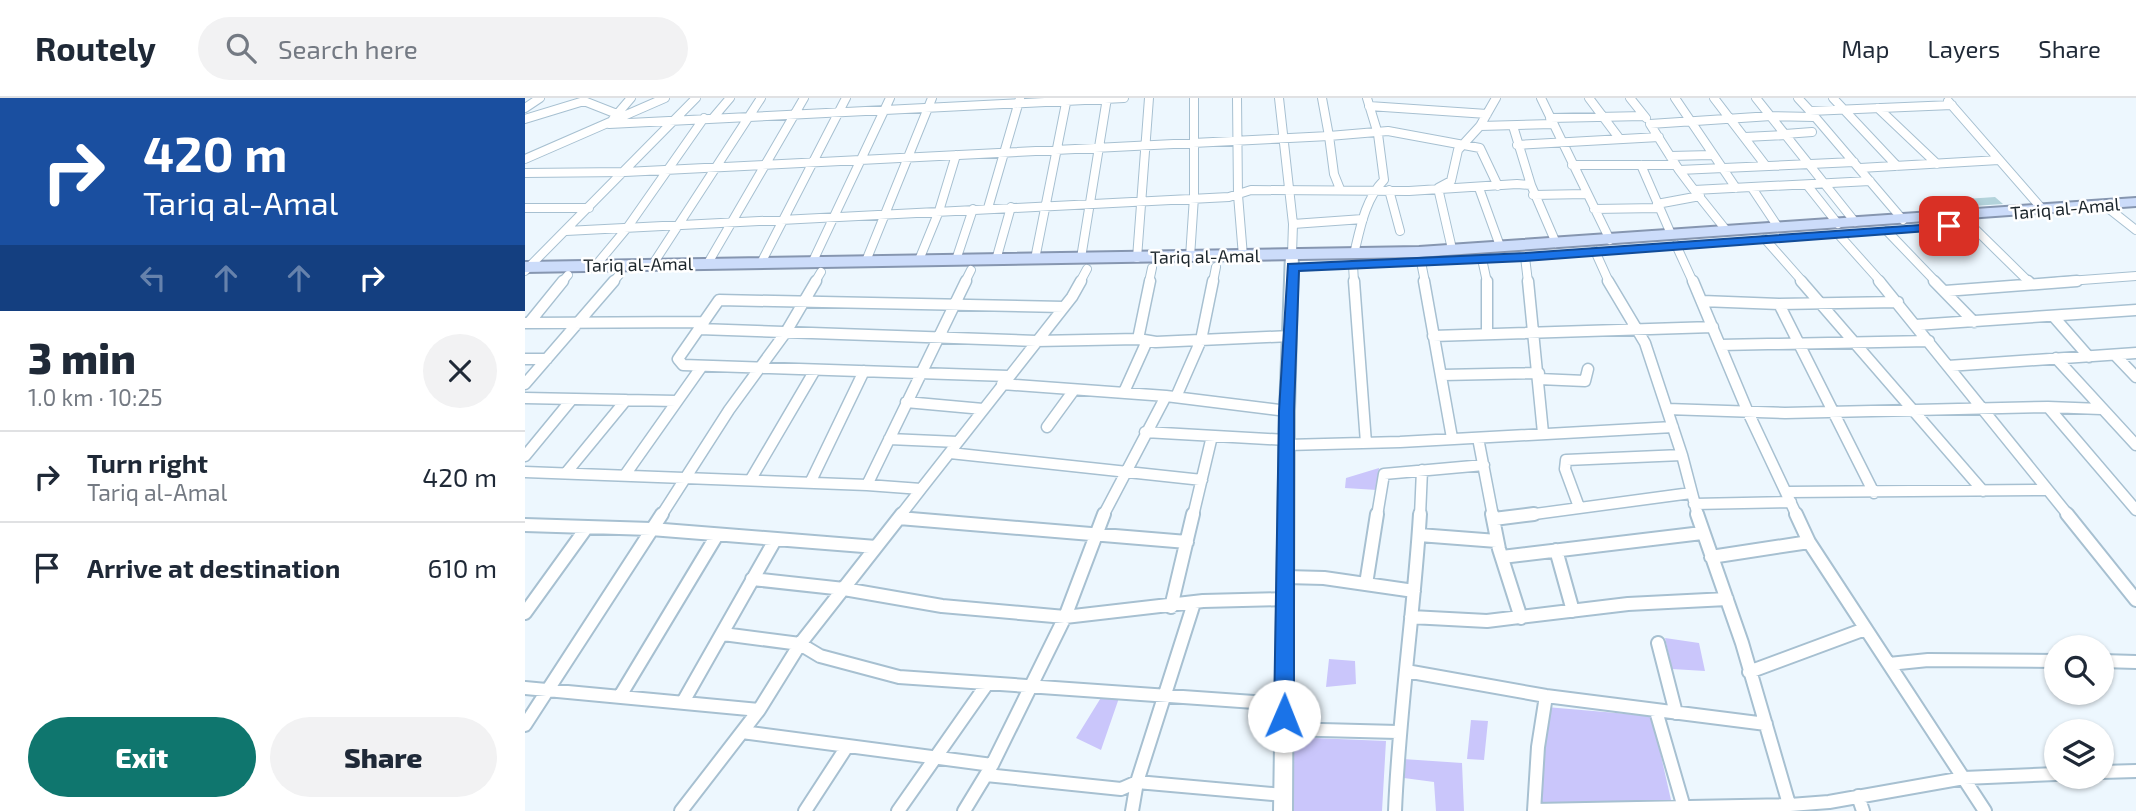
<!DOCTYPE html>
<meta charset="utf-8">
<style>
body{margin:0;font-family:"Exo 2",sans-serif;background:#f2f2f3;color:#1f2937;height:100vh;display:flex;flex-direction:column;font-size:26px;white-space:nowrap}
*{box-sizing:border-box;margin:0}
p{font-size:23px;color:#747a83}
.icon{flex:none;width:38px;height:38px;fill:none;stroke:currentColor;stroke-width:2;stroke-linecap:round;stroke-linejoin:round}
.map{position:relative;flex:1;overflow:hidden}
.panel{display:flex;flex-direction:column;background:#fff;width:525px}
.panel>*{flex:none}
.banner{background:#1a4fa0;color:#fff;overflow:hidden}
.controls{position:absolute;left:1519px;top:537px;display:grid;gap:14px}
.controls a{display:grid;place-items:center;width:70px;height:70px;border-radius:50%;background:#fff;box-shadow:0 2px 5px #0004;font-size:35px}
.pin{position:absolute;display:grid;place-items:center;width:60px;height:60px;color:#fff;margin:-30px;border-radius:14px;box-shadow:0 4px 10px #0006}
.me{position:absolute;width:77px;margin:-38px;rotate:1deg;stroke-linejoin:round;filter:drop-shadow(0 0 5px #0008)}
.turn{display:flex;align-items:center;gap:24px;height:147px;padding:0 28px;font-size:32px}
.turn .icon{width:91px;height:91px;stroke-width:2.5}
.turn b{display:block;font-size:49px;line-height:60px}
.lanes{display:flex;align-items:center;height:66px;padding:0 28px;background:#0003;justify-content:center;gap:35px;direction:ltr}
.lanes .off{opacity:.35}
.round{display:grid;place-items:center;flex:none;width:74px;height:74px;border-radius:37px;background:#f2f2f3}
.summary{display:flex;align-items:center;justify-content:space-between;height:119px;padding:0 28px}
h1{font-size:42px;font-weight:800;line-height:52px}
.action{display:flex;gap:14px;margin-top:auto;padding:14px 28px}
.action a{flex:1;height:80px;border-radius:42px;background:#0f766e;color:#fff;font-size:28px;font-weight:800;line-height:80px;text-align:center}
.action a+a{background:#f2f2f3;color:#1f2937}
ul{padding:0;list-style:none}
li{display:flex;align-items:center;gap:21px;height:91px;padding:0 28px;border-top:2px solid #e0e1e3}
li div{flex:1}
li b{display:block;font-size:26px}
li em{font-style:normal}
header{display:flex;align-items:center;gap:42px;box-sizing:border-box;height:98px;padding:0 35px;background:#fff;border-bottom:2px solid #e0e1e3}
header strong{font-size:33px}
nav{display:flex;gap:38px;margin-inline-start:auto;font-size:24px}
.search{width:490px;height:63px;background:#f2f2f3;display:flex;align-items:center;gap:18px;box-sizing:border-box;padding:0 24px;border-radius:38px;color:#747a83;font-size:26px}
main{display:flex;flex:1;min-height:0}
.map>svg:first-child{display:block}
.green{fill:#cac6fb}
.building{fill:#b3d3db}
.lines{fill:none;stroke-linecap:round;stroke-linejoin:round}
.minor-far2-casing{stroke:#a7c0d1;stroke-width:10}
.minor-far1-casing{stroke:#a7c0d1;stroke-width:13}
.minor-casing{stroke:#a7c0d1;stroke-width:16}
.tertiary-casing{stroke:#a7c0d1;stroke-width:4}
.trunk-casing{stroke:#8696b0;stroke-width:4}
.minor-far2{stroke:#fff;stroke-width:8}
.minor-far1{stroke:#fff;stroke-width:10}
.minor{stroke:#fff;stroke-width:12}
.tertiary{fill:#fff;fill-rule:evenodd}
.trunk{fill:#ccdcfa;fill-rule:evenodd}
.route{fill:#1a73e8;stroke:#114b97;stroke-width:2}
.labels{text-anchor:middle;dominant-baseline:central;stroke-width:5;stroke-linejoin:round;paint-order:stroke}
.far-street-label{font-size:18px;fill:#1b252b;stroke:#fff}
</style>
<header>
<strong>Routely</strong>
<div class="search"><svg class="icon" aria-label="search" viewBox="0 0 24 24"><circle cx="10" cy="10" r="6"/><path d="M15 15l6 6"/></svg>Search here</div>
<nav><a>Map</a><a>Layers</a><a>Share</a></nav>
</header>
<main>
<section class="panel">
<div class="banner">
<div class="turn"><svg class="icon" aria-label="right" viewBox="0 0 24 24"><path d="M7 20v-9h11M14 6l5 5-5 5"/></svg><div><b>420 m</b>Tariq al-Amal</div></div>
<div class="lanes"><svg class="icon off" aria-label="left" viewBox="0 0 24 24"><path d="M17 20v-9H6M10 6l-5 5 5 5"/></svg><svg class="icon off" aria-label="ahead" viewBox="0 0 24 24"><path d="M12 20V5M6 11l6-6 6 6"/></svg><svg class="icon off" aria-label="ahead" viewBox="0 0 24 24"><path d="M12 20V5M6 11l6-6 6 6"/></svg><svg class="icon" aria-label="right" viewBox="0 0 24 24"><path d="M7 20v-9h11M14 6l5 5-5 5"/></svg></div>
</div>
<div class="summary"><div><h1>3 min</h1><p>1.0 km · 10:25</p></div><a class="round"><svg class="icon" aria-label="close" viewBox="0 0 24 24"><path d="M6 6l12 12M18 6L6 18"/></svg></a></div>
<ul>
<li><svg class="icon" aria-label="right" viewBox="0 0 24 24"><path d="M7 20v-9h11M14 6l5 5-5 5"/></svg><div><b>Turn right</b><p>Tariq al-Amal</p></div><em>420 m</em></li>
<li><svg class="icon" aria-label="arrive" viewBox="0 0 24 24"><path d="M6 21V4h12l-3 4 3 4H6"/></svg><div><b>Arrive at destination</b></div><em>610 m</em></li>
</ul>
<div class="action"><a>Exit</a><a>Share</a></div>
</section>
<div class="map">
<svg width="1611" height="713" viewBox="0 0 1611 713">
<rect width="100%" height="100%" fill="#edf7fe"/>
<path class="green" d="M854,370L852,392L820,390L821,380Z
M1140,540L1174,545L1180,573L1147,571Z
M804,561L830,563L831,586L801,589Z
M577,598L594,600L576,652L551,640Z
M1021,609L1127,618L1146,702L1014,706Z
M946,622L963,623L959,662L942,661Z
M765,639L861,643L857,713H766Z
M878,661L937,665L939,713H911L909,684L879,680Z"/>
<path class="building" d="M1470,99L1478,106L1433,109L1426,102Z"/>
<g class="lines">
<g class="minor-far2-casing">
<path id="minor-far2" d="M712,0L713,97L718,158
M754,0L768,126L767,156
M1016,0L1085,142
M1064,0L1094,40
M1105,0L1121,20
M1150,0L1211,90
M1189,0L1241,68
M1231,0L1330,124
M1273,0L1285,13
M1308,0L1372,68
M1423,3L1518,112
M844,8L962,16
M0,10L15,0
M1353,10L1412,66
M188,20L205,0
M1025,20L1119,18
M0,21L59,3L92,16
M88,21L106,0
M84,26L599,0
M955,28L1028,26
M988,28L1006,87
M1260,36L1287,34
M1220,39L1262,37
M992,47L1134,39
M1145,58L1187,57
M0,61L140,0
M1047,67H1150
M1116,67L1146,136
M1335,70L1474,62
M1154,72L1125,26L1246,18L1289,19
M0,75L100,74L804,38L797,0
M1282,87L1313,126
M954,90L975,148
M1227,90L1253,129
M815,91L809,76L804,38L863,33L955,50L973,88
M864,92L875,133
M1169,92L1154,72L1329,64
M1008,97L1061,96
M1132,106L1175,98
M1578,106L1611,132
M0,110H64
M463,110L495,0
M1069,111L1133,110
M1378,122L1285,13L1427,7
M768,126L838,121
M1446,127L1504,184
M1201,132L1169,92L1345,83
M41,133L704,99L726,92L884,93L992,86L1006,87L1031,145
M1362,133L1411,184
M1314,137L1356,184
M1240,141L1278,184
M1151,147L1168,184
M927,151L913,90L926,83L933,52L955,28L971,0
M1070,153L1084,184
M829,156C835,131 840,101 859,82L853,36L842,0
M665,159L669,99V0
M1000,159L1003,184
M556,160L582,0
M612,160L624,0
M510,161L542,0
M957,161L962,184
M394,162L414,113L431,57
M431,162L448,111
M471,162L486,109
M237,163L321,0
M288,163L365,0
M341,163L407,0
M896,164L900,184
M183,165L279,0
M72,166L102,130L179,20
M128,166L236,0
M828,167L829,184
M0,173L171,0
M37,184L43,177
M88,184L94,177
M290,184L296,174
M440,184L446,172
M555,184L562,171
M624,184L627,170
M688,184L691,169
M1530,184L1611,178"/>
</g>
<g class="minor-far1-casing">
<path id="minor-far1" d="M441,183L342,387L396,391L547,199L556,183
M829,183L841,345
M899,183L927,340
M962,183V236
M1003,183L1018,335
M1083,183L1120,245L1157,357L1173,418
M1168,183L1222,312L1272,418
M1276,183L1458,393
M1354,183L1544,418
M1409,183L1449,224
M1503,183L1506,186
M1420,193L1552,183
M1177,203L1254,206L1373,204
M1254,206L1349,395
M1529,219L1564,259
M0,225L179,224
M4,225L38,183
M1391,227L1611,212
M174,231L511,243L613,241L631,244L766,238
M908,238L1188,229
M613,241L625,183
M1195,247L1404,243
M1590,257L1611,279
M1531,260L1611,347
M0,261H22
M1423,268L1611,255
M917,277L1014,275
M483,278L158,267L153,261L194,202L539,209
M1014,281L1060,283L1063,271
M0,286L89,183
M477,286L641,298L762,313
M599,294L622,243
M651,299L676,242L688,183
M0,300L151,303
M381,304L458,311
M1523,309L1576,311
M1142,311L1260,315L1523,309L1611,412
M522,329L549,292
M620,334L762,342
M953,340L968,418
M364,341L433,344
M762,347L875,344L1148,329
M425,355L677,382
M0,358L47,301
M0,374L342,387
M41,375L101,302
M100,377L177,268
M226,381L290,272
M286,383L339,273
M1262,394L1521,392
M1169,406L1266,404
M1054,409L1040,371L1041,362L1157,357
M136,418L204,312L261,234L291,183
M375,418L396,391
M578,418L641,298
M668,418L687,338
M852,418L859,376L959,367
M895,418L897,372
M995,418L1166,395"/>
</g>
<g class="minor-casing">
<path id="minor" d="M967,416L974,451L996,520
M1172,416L1217,545L1266,713
M1271,416L1284,444L1460,713
M1542,416L1611,502
M374,420L662,444
M969,421L1009,416
M0,427L126,431L351,449
M894,437L972,443
M1031,452L1048,513
M977,459L1177,435
M1186,459L1284,444
M761,479L799,480L889,493
M227,481L319,491L417,508L540,519L678,503L761,501
M841,486L852,416
M646,509L668,416
M0,515L62,429
M886,519L962,523L1103,506L1202,501
M198,536L275,546L295,558L374,579L759,606
M1133,545L1151,615
M1577,563L1611,564
M1364,566L1403,562L1531,563
M881,573L1021,598L1241,626
M1224,574L1340,531
M0,590L234,612
M95,598L192,437
M158,604L250,442
M1131,613L1160,713
M0,627L137,416
M758,631L873,634
M217,634L467,667
M1577,674L1611,673
M461,677L596,691L612,684L758,697
M1333,698L1338,713
M1009,712L1265,707L1304,704L1439,680L1531,676
M156,713L234,612L275,546L377,416
M280,713L321,650
M373,713L462,586
M439,713L467,667L540,519L579,416
M607,713L612,684L669,505
M870,713C874,613 889,515 895,416
M1009,713L1013,649L1021,598"/>
</g>
<g class="tertiary-casing">
<path id="tertiary" d="M767,153L773,156L769,313L767,713H749L755,313L761,156Z"/>
</g>
<g class="trunk-casing">
<path id="trunk" d="M1611,100V108L894,159L0,174V164L894,149Z"/>
</g>
<use href="#minor-far2" class="minor-far2"/>
<use href="#minor-far1" class="minor-far1"/>
<use href="#minor" class="minor"/>
<use href="#tertiary" class="tertiary"/>
<use href="#trunk" class="trunk"/>
</g>
<path class="route" d="M1424,125L1429,126V131L1000,163L774,173L769,313V618L766,625L759,628L752,625L749,618L754,313L763,166L1000,155Z"/>
<g class="labels">
<g class="far-street-label">
<text transform="translate(1540 110) rotate(-5)">Tariq al-Amal</text>
<text transform="translate(680 158) rotate(-1)">Tariq al-Amal</text>
<text transform="translate(113 166) rotate(-1)">Tariq al-Amal</text>
</g>
</g>
</svg>
<div class="controls">
<a><svg class="icon" aria-label="search" viewBox="0 0 24 24"><circle cx="10" cy="10" r="6"/><path d="M15 15l6 6"/></svg></a>
<a><svg class="icon" aria-label="layers" viewBox="0 0 24 24"><path d="M12 4l9 5-9 5-9-5zM3 14l9 5 9-5"/></svg></a>
</div>
<div class="pin" style="left:1424px;top:128px;background:#d93025"><svg class="icon" aria-label="arrive" viewBox="0 0 24 24"><path d="M6 21V4h12l-3 4 3 4H6"/></svg></div>
<svg class="me" style="left:759px;top:618px" viewBox="-20 -20 40 40"><circle r="19" fill="#fff"/><path d="M0-13L10 11 0 6-10 11z" fill="#1a73e8"/></svg>
</div>
</main>
